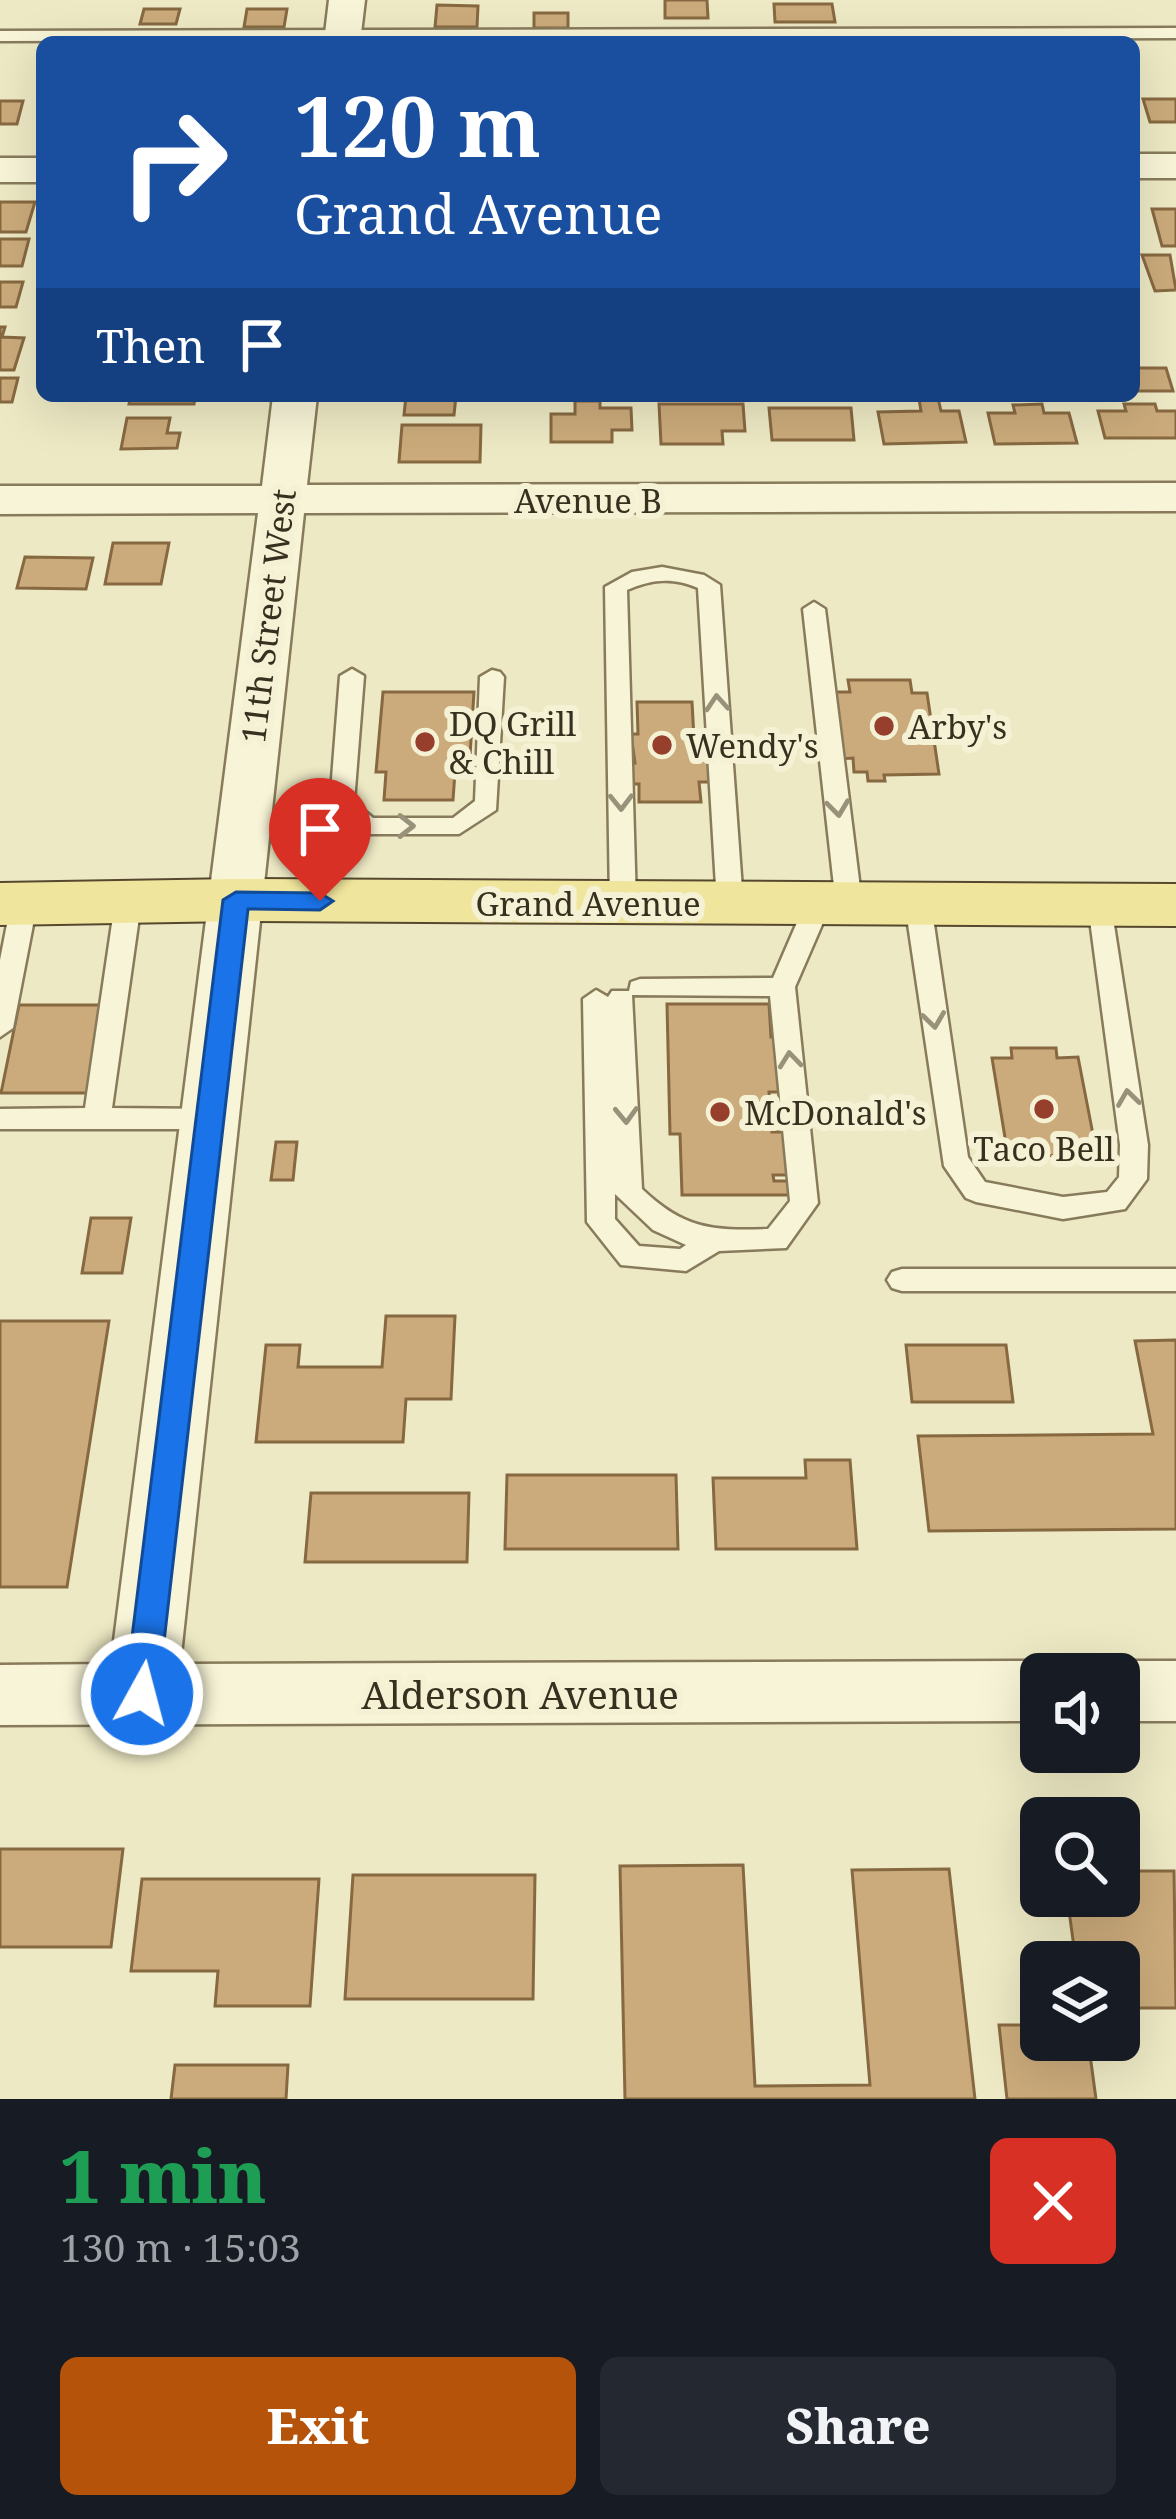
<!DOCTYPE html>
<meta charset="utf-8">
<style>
body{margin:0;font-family:"Noto Serif",serif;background:#242831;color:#f1f3f6;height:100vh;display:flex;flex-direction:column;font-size:45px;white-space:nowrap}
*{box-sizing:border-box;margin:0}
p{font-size:39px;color:#9ea1a6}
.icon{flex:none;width:66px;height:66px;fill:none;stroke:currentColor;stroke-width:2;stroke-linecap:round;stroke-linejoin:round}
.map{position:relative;height:2099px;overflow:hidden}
.details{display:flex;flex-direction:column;background:#171b24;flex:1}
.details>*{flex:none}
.top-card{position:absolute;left:36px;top:36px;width:1104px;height:366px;border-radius:18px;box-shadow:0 12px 48px #0002;background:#1a4fa0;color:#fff;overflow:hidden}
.controls{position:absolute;left:1020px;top:1653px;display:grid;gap:24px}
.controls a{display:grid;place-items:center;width:120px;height:120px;border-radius:18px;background:#171b24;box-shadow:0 12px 48px #0002;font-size:60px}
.pin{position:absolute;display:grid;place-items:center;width:102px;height:102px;color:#fff;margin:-123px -51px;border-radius:50% 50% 50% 0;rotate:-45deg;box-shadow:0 0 12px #0007}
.pin .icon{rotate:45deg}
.me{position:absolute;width:132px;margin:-66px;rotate:7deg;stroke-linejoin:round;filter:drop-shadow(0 0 9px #0008)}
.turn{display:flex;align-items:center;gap:42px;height:252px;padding:0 60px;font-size:54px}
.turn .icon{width:156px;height:156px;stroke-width:2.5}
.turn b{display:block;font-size:84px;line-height:102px}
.then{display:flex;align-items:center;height:114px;padding:0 60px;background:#0003;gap:24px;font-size:45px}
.round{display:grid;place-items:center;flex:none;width:126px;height:126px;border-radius:18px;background:#242831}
.head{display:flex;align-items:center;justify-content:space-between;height:204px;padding:0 60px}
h1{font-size:72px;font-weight:800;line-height:90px;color:#1e9e55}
.action{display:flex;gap:24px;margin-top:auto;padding:24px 60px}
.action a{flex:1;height:138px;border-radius:18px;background:#b45309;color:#fff;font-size:48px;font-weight:800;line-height:138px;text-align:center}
.action a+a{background:#242831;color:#f1f3f6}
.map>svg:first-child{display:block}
.building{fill:#cbab7b;stroke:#876941;stroke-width:3}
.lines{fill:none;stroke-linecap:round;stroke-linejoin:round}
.lane-casing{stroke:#887b5b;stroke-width:5}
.street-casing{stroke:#887b5b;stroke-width:5}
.primary-casing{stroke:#56482f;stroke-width:4}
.lane{fill:#f8f4d7;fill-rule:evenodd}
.street{fill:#f8f4d7;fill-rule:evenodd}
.primary{fill:#f0e59d;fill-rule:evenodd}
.oneway{stroke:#98927b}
.route{fill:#1a73e8;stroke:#114b97;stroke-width:3}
.poi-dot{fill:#963f2c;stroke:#f5f1d4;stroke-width:4.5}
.labels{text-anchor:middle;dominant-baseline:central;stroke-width:12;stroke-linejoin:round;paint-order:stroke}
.street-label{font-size:33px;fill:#38301f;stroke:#f5f1d4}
.poi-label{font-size:33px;fill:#38301f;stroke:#f5f1d4;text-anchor:start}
.near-street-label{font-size:39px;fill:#38301f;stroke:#f5f1d4}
</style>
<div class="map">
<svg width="1176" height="2099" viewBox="0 0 1176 2099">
<rect width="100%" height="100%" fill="#ede9c4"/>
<path class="building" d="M665,0H707L708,18H665Z
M774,4H832L835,22H775Z
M437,5L478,6L477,27H435Z
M144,9H180L176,24H140Z
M247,9H287L284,27H244Z
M534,13H568V28H534Z
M1143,99H1176V122H1150Z
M0,101H23L17,124H0Z
M0,202H35L26,232H0Z
M1152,209H1176V246H1162Z
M0,239H29L22,266H0Z
M1142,255H1170L1176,290L1155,291Z
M0,282H23L16,307H0Z
M0,327H5L2,337L24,338L14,370H0Z
M1134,368H1166L1173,391H1134Z
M0,378H18L12,402H0Z
M131,396H195L194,404H129Z
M406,396H456L454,415H404Z
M938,398L941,411H959L966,442L884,444L878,412L921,411L919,399Z
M575,401H600V408H631L632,430H612V442H551V414H575Z
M659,404H743L745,431H722L723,444H661Z
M1042,404L1044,413H1069L1077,443L995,444L988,413H1015L1013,405Z
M1124,404H1155L1157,411H1176V438H1105L1098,411H1126Z
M769,408H851L854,440H772Z
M127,418H170L167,433H180L177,448L121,449Z
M402,425H481L480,462H399Z
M113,543H169L161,584H105Z
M25,557L93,558L86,589L17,588Z
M848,680H910L912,693H927L939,774L884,775L885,781H868L867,772H854L853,758L839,759L832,692H850Z
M383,692H474L469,772H455L453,800H384L386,772H376Z
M637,702H692L695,757H711L712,782H699L701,802H639V784H627L626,763H635L631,734H638Z
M667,1004H769L771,1037H784L788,1092H769L772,1132H791L794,1175H773L774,1181H789L790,1195H682L680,1134H670Z
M19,1005H104L89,1093H1Z
M1011,1048H1056L1057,1058L1078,1057L1097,1155L1008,1156L992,1058H1012Z
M276,1142H297L293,1180H271Z
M91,1218H131L122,1273H82Z
M386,1316H455L451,1399H406L403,1442H256L266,1345H300L298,1367H382Z
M0,1321H109L67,1587H0Z
M1176,1340V1529L929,1531L918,1436L1153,1434L1135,1341Z
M906,1345H1006L1013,1402H912Z
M805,1460H850L857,1549H716L713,1478H806Z
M507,1475H676L678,1549H505Z
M311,1493H469L467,1562H305Z
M0,1849H123L111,1947H0Z
M743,1865L755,2086L870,2085L852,1870L949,1869L975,2099H625L620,1866Z
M1119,1871H1174L1176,2008H1119V1962H1076L1067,1896H1119Z
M353,1875H535L533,1999H345Z
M142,1879H319L310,2006H215L218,1971H131Z
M999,2025H1041V2040H1088L1096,2099H1007Z
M175,2065H288L286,2099H171Z"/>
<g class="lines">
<g class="lane-casing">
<path id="lane" d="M1176,28V38L0,41V31Z
M662,567L704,575L720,585L743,903L730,912L717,903L698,588C673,577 652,579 627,590L636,903L623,912L610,903L605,587L632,572Z
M814,602L825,609L862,904L849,913L836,904L803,609Z
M352,669L364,676L354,802L373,818H453L475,801L480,677L492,670L500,672L504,677L496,810L459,834H367L333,810L330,804L340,676Z
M128,894L141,903L112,1108L211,1109L225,1119L211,1129H0V1109L85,1108L115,903Z
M24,895L37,904L13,1028L0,1037V960L11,904Z
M818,895L831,904L795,987L818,1203L786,1248L719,1251L686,1271L621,1265L587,1222L583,999L596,990L608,997L612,991H629L631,982L640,979L773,978L805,904ZM632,995L770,996L790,1201L768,1229C712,1231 684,1229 642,1189ZM615,1194L653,1230L686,1245L680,1249L639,1246L615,1219Z
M918,895L931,904L968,1157L985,1182L1063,1197L1107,1192L1119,1177L1120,1145L1088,905L1101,896L1110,899L1148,1145L1147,1179L1125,1209L1063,1219L976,1202L966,1198L944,1166L905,904Z
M902,1269H1176V1291H902L892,1288L887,1280L892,1272Z"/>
</g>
<g class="street-casing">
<path id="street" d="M329,0H365L360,42H324Z
M1134,154H1176V178H1134Z
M0,158H42V182H0Z
M273,396H317L307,485L1176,483V511L304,513L180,1664L1041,1661L1068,1674H1041V1721L0,1725V1665L111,1664L258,513L0,514V486H262Z
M1119,1661H1176V1721H1119V1674H1092Z"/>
</g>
<g class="primary-casing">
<path id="primary" d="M236,879L1176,884V926L236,921L0,925V883Z"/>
</g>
<use href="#lane" class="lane"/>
<use href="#street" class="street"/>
<use href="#primary" class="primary"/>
</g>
<defs><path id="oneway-chevron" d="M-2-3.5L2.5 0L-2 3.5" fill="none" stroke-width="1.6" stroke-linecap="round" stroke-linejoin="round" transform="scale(3)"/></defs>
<g class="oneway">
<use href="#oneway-chevron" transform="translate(717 703) rotate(-94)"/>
<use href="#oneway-chevron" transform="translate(621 802) rotate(89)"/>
<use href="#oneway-chevron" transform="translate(838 808) rotate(83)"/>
<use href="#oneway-chevron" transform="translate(406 826)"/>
<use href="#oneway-chevron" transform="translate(934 1020) rotate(82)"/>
<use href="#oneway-chevron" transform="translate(790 1060) rotate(-96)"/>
<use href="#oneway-chevron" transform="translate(1128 1098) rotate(-98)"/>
<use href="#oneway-chevron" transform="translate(626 1115) rotate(88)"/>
</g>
<path class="route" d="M236,892L320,893L333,901L320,910L248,909L158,1694L153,1704L142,1708L130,1704L125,1694L223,900Z"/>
<g class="poi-dot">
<circle cx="884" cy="726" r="12"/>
<circle cx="425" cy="742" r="12"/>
<circle cx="662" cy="745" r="12"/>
<circle cx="1044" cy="1109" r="12"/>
<circle cx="720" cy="1112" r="12"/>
</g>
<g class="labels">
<g class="street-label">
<text x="588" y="500">Avenue B</text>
<text transform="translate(268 616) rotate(-83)">11th Street West</text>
<text x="588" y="903">Grand Avenue</text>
</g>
<g class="poi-label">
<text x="449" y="723">DQ Grill<tspan x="449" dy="38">&amp; Chill</tspan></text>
<text x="908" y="726">Arby's</text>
<text x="686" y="745">Wendy's</text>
<text x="744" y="1112">McDonald's</text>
<text x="1044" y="1148" text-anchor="middle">Taco Bell</text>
</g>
<g class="near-street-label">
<text x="520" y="1693">Alderson Avenue</text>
</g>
</g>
</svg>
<div class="controls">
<a><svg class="icon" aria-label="sound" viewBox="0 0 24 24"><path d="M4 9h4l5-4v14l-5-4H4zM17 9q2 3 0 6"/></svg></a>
<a><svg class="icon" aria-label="search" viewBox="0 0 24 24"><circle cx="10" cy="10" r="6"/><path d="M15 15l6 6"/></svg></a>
<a><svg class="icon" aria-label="layers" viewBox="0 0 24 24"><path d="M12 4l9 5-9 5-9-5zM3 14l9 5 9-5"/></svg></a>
</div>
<div class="pin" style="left:320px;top:901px;background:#d93025"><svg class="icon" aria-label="arrive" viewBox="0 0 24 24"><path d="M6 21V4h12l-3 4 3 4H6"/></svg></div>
<svg class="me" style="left:142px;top:1694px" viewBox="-20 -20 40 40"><circle r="17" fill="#1a73e8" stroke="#fff" stroke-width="3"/><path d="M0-11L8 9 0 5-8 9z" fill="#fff"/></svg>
<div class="top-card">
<div class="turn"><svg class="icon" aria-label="right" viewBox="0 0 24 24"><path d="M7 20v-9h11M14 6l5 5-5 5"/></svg><div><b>120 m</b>Grand Avenue</div></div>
<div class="then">Then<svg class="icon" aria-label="arrive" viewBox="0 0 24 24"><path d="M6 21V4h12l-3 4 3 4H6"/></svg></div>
</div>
</div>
<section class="details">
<div class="head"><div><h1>1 min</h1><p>130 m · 15:03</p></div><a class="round" style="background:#d93025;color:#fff"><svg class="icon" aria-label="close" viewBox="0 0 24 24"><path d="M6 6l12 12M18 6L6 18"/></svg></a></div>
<div class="action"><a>Exit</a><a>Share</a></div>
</section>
